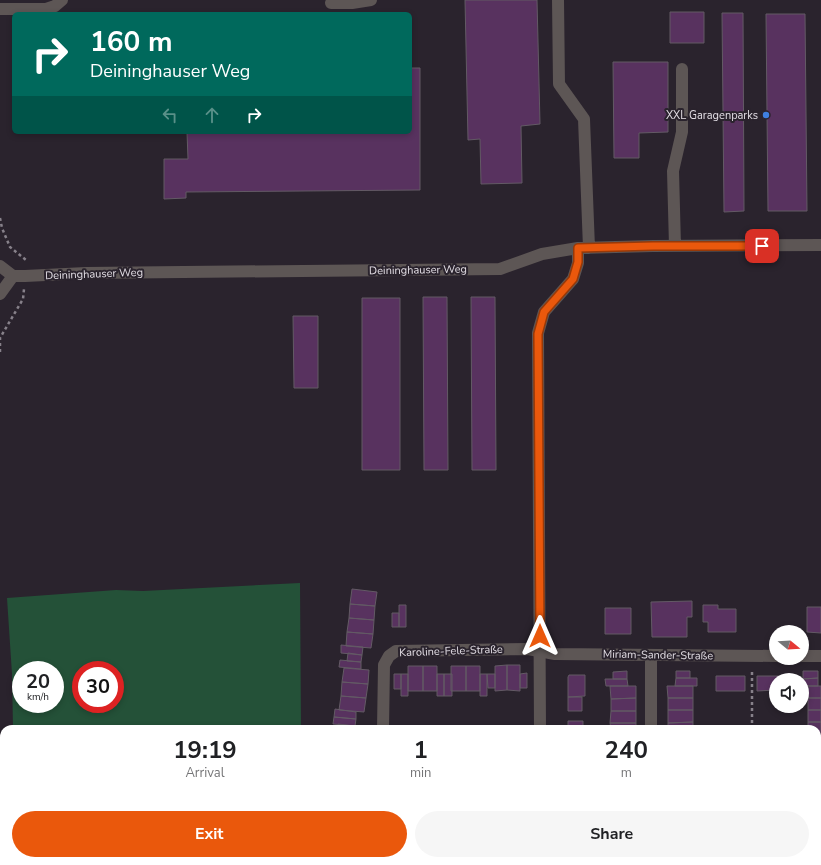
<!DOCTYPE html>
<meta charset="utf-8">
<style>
body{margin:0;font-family:"Nunito Sans",sans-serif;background:#f6f6f6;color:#202124;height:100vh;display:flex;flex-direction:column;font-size:15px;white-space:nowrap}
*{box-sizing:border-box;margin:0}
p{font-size:13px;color:#757577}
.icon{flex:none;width:22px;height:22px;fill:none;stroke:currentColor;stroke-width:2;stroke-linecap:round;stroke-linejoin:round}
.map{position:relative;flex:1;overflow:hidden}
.details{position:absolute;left:0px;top:725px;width:821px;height:140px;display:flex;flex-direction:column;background:#fff;border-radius:12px 12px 0 0;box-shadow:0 2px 6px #0003}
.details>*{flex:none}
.banner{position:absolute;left:12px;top:12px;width:400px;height:122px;border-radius:6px;box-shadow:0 2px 6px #0003;background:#00695c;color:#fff;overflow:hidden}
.needle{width:26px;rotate:108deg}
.controls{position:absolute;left:769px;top:625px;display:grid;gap:8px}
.controls a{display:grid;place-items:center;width:40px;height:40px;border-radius:50%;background:#fff;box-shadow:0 2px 6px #0003;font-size:20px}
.speed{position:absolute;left:12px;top:661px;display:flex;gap:8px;font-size:20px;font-weight:700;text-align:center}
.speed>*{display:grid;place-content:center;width:52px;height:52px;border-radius:50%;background:#fff;box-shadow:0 2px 6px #0003;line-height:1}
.speed small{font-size:10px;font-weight:400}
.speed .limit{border:6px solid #d22;background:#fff;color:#111}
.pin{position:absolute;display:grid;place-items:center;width:34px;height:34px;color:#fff;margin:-17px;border-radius:8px;box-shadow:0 2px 6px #0006}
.me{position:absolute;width:44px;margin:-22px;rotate:0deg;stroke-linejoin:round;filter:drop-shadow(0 0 3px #0008)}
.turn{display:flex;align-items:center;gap:14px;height:84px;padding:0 12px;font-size:18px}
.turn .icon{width:52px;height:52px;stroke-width:2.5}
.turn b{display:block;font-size:28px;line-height:34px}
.lanes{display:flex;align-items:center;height:38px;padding:0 12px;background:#0003;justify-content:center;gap:20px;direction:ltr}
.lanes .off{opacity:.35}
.eta{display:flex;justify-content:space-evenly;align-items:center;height:68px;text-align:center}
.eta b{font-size:24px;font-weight:700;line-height:28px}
.button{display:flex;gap:8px;margin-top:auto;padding:8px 12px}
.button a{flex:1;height:46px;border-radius:24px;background:#ea580c;color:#fff;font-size:16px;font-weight:700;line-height:46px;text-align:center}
.button a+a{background:#f6f6f6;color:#202124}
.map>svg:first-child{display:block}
.green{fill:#245138;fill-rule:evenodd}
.building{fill:#58325f;stroke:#635a65}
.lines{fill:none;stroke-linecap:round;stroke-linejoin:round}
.path{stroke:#87818a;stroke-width:2.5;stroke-dasharray:3 3;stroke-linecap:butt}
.minor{stroke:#5d5655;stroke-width:12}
.route-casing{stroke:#983908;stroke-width:10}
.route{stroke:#ea580c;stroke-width:7}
.shop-dot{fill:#3f7fe0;stroke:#2a232d;stroke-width:1.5}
.labels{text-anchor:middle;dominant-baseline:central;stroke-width:4;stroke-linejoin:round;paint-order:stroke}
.poi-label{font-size:11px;fill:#e3dee5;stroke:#2a232d;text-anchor:end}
.street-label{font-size:11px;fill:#e3dee5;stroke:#2a232d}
</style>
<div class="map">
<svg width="821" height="865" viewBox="0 0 821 865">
<rect width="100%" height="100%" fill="#2a232d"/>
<path class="green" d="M300,583L301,729H13L12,674L7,598L116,590L143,591ZM21,670H55V704H21ZM81,670H115V704H81Z
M16,861H303V865H16Z"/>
<path class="building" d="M465,0H537L540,124L521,126L522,183L481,184L480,139L468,140Z
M670,12H704V43H670Z
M722,13H743L744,211L724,212Z
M766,14H805L807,211H768Z
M613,62H668V132L639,133V158H614Z
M410,68H420V190L186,192V198L164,199V159H188L187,132H410Z
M423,297H447L448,470H424Z
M471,297H495L496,470H472Z
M362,298H400V470H362Z
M293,316H318V388H294Z
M352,589L377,592L375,606L350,604Z
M692,601V617H687V637H652L651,602Z
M350,604L375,606L374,620L349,618Z
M399,605H406V627H399Z
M703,605H718V609H736V632H708V622H703Z
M807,607H821V633L807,632Z
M605,608H631V634H605Z
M392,613H399V627H392Z
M349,618L374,620L373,634L347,632Z
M347,632L373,634L371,648L346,646Z
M341,645L363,647L362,655L341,653Z
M348,653L362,655L361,662L347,661Z
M340,660L361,662V669L339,667Z
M507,665V690L495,691V666Z
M507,665H520V691L507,690Z
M408,666H423V691H408Z
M423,666H437V691H423Z
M451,666H466V691H451Z
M466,666H480V691H466Z
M344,668L369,670L368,684L342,682Z
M627,671V679H613V672Z
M676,671H690V678H676Z
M803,671H818V678L803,679Z
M527,673V688H520V674Z
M394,674H401V689H394Z
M401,674H408V696H401Z
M437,674H444V696H437Z
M444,674H452V696H444Z
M480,674H487V696H480Z
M487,674H495V688H488Z
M569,675H585V696L568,697V677Z
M716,676H745V691H716Z
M757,676H787L786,680H776V690L757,691Z
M676,678H697V686H675Z
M818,678V686H803V679Z
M605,679H627L628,686H606Z
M342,682L368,684L366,698L341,696Z
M610,686H636V698L611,699Z
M667,686H693V698H668Z
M808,686H821V698H808Z
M341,696L366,698L364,712L339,710Z
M568,697H582V711H568Z
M636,698V711H611V699Z
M668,698H693V710H668Z
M808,698H821V710H808Z
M335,709L356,712V719L334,717Z
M668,710H693V722L668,723Z
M808,710H821V722H808Z
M611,711H636V723H610Z
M334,717L356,719L355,726L333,724Z
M568,721H583V729H568Z
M693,722V729H668V723Z
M808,722H821V734H817V729H808Z
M610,723H636V729H611Z
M338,724L363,727V729H338Z
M817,734H821V747H817Z
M817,761H821V776H817Z
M817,776H821V790H817Z
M817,805H821V819H817Z
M817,819H821V833H817Z
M817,833H821V847H817Z
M817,847H821V861H809H817Z
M569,861H591V865H569Z
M613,861H639V865H613Z
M804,861H821V865H804Z"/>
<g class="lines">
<path class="path" d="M0,218L2,228L10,247L26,260V262
M0,352V338L23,299L24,289
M752,729V669
M751,865V861"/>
<path class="minor" d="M558,0L559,84L584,119L589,248
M331,3H352L371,0
M0,9H46L55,6L62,0
M675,246L673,171L682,132V69
M0,266L13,276H25L86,273L500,269L542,254L578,248L653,246L821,245
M0,294L13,276
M651,656V729
M802,656H821
M383,729L384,665L389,656L396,651L528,649L555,654L776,656
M540,729L538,333L544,312L573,279L578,263V248
M541,861V865
M653,861V865"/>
</g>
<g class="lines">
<g class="route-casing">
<path id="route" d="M540,636L538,334L544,312L573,279L578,262V248L653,246H762"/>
</g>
<use href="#route" class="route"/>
</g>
<circle class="shop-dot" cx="766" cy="115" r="4"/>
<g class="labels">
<g class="poi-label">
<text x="758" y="115">XXL Garagenparks</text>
</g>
<g class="street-label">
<text transform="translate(418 270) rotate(-1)">Deininghauser Weg</text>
<text transform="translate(94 274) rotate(-2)">Deininghauser Weg</text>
<text transform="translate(451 651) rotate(-2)">Karoline-Fele-Straße</text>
<text transform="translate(658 655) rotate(1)">Miriam-Sander-Straße</text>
</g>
</g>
</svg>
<div class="controls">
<a><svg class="needle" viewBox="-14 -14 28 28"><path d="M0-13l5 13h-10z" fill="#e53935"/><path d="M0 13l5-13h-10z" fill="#757577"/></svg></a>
<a><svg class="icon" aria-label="sound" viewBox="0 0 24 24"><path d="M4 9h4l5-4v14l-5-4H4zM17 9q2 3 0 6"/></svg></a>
</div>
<div class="speed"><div>20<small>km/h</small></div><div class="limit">30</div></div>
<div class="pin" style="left:762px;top:246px;background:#d93025"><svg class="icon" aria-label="arrive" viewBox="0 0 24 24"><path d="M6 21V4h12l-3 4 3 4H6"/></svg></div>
<svg class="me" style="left:540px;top:636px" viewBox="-20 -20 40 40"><path d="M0-17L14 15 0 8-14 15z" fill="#ea580c" stroke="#fff" stroke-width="4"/></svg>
<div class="banner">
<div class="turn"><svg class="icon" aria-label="right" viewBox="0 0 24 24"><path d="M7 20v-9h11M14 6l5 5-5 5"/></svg><div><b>160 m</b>Deininghauser Weg</div></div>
<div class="lanes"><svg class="icon off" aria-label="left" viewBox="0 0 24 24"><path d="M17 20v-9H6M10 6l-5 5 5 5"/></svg><svg class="icon off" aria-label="ahead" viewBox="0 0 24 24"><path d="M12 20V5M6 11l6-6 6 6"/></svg><svg class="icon" aria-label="right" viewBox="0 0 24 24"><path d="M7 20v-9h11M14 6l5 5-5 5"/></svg></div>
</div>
<section class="details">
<div class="eta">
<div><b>19:19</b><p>Arrival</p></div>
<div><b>1</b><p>min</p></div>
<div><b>240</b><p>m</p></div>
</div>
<div class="button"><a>Exit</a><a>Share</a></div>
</section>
</div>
